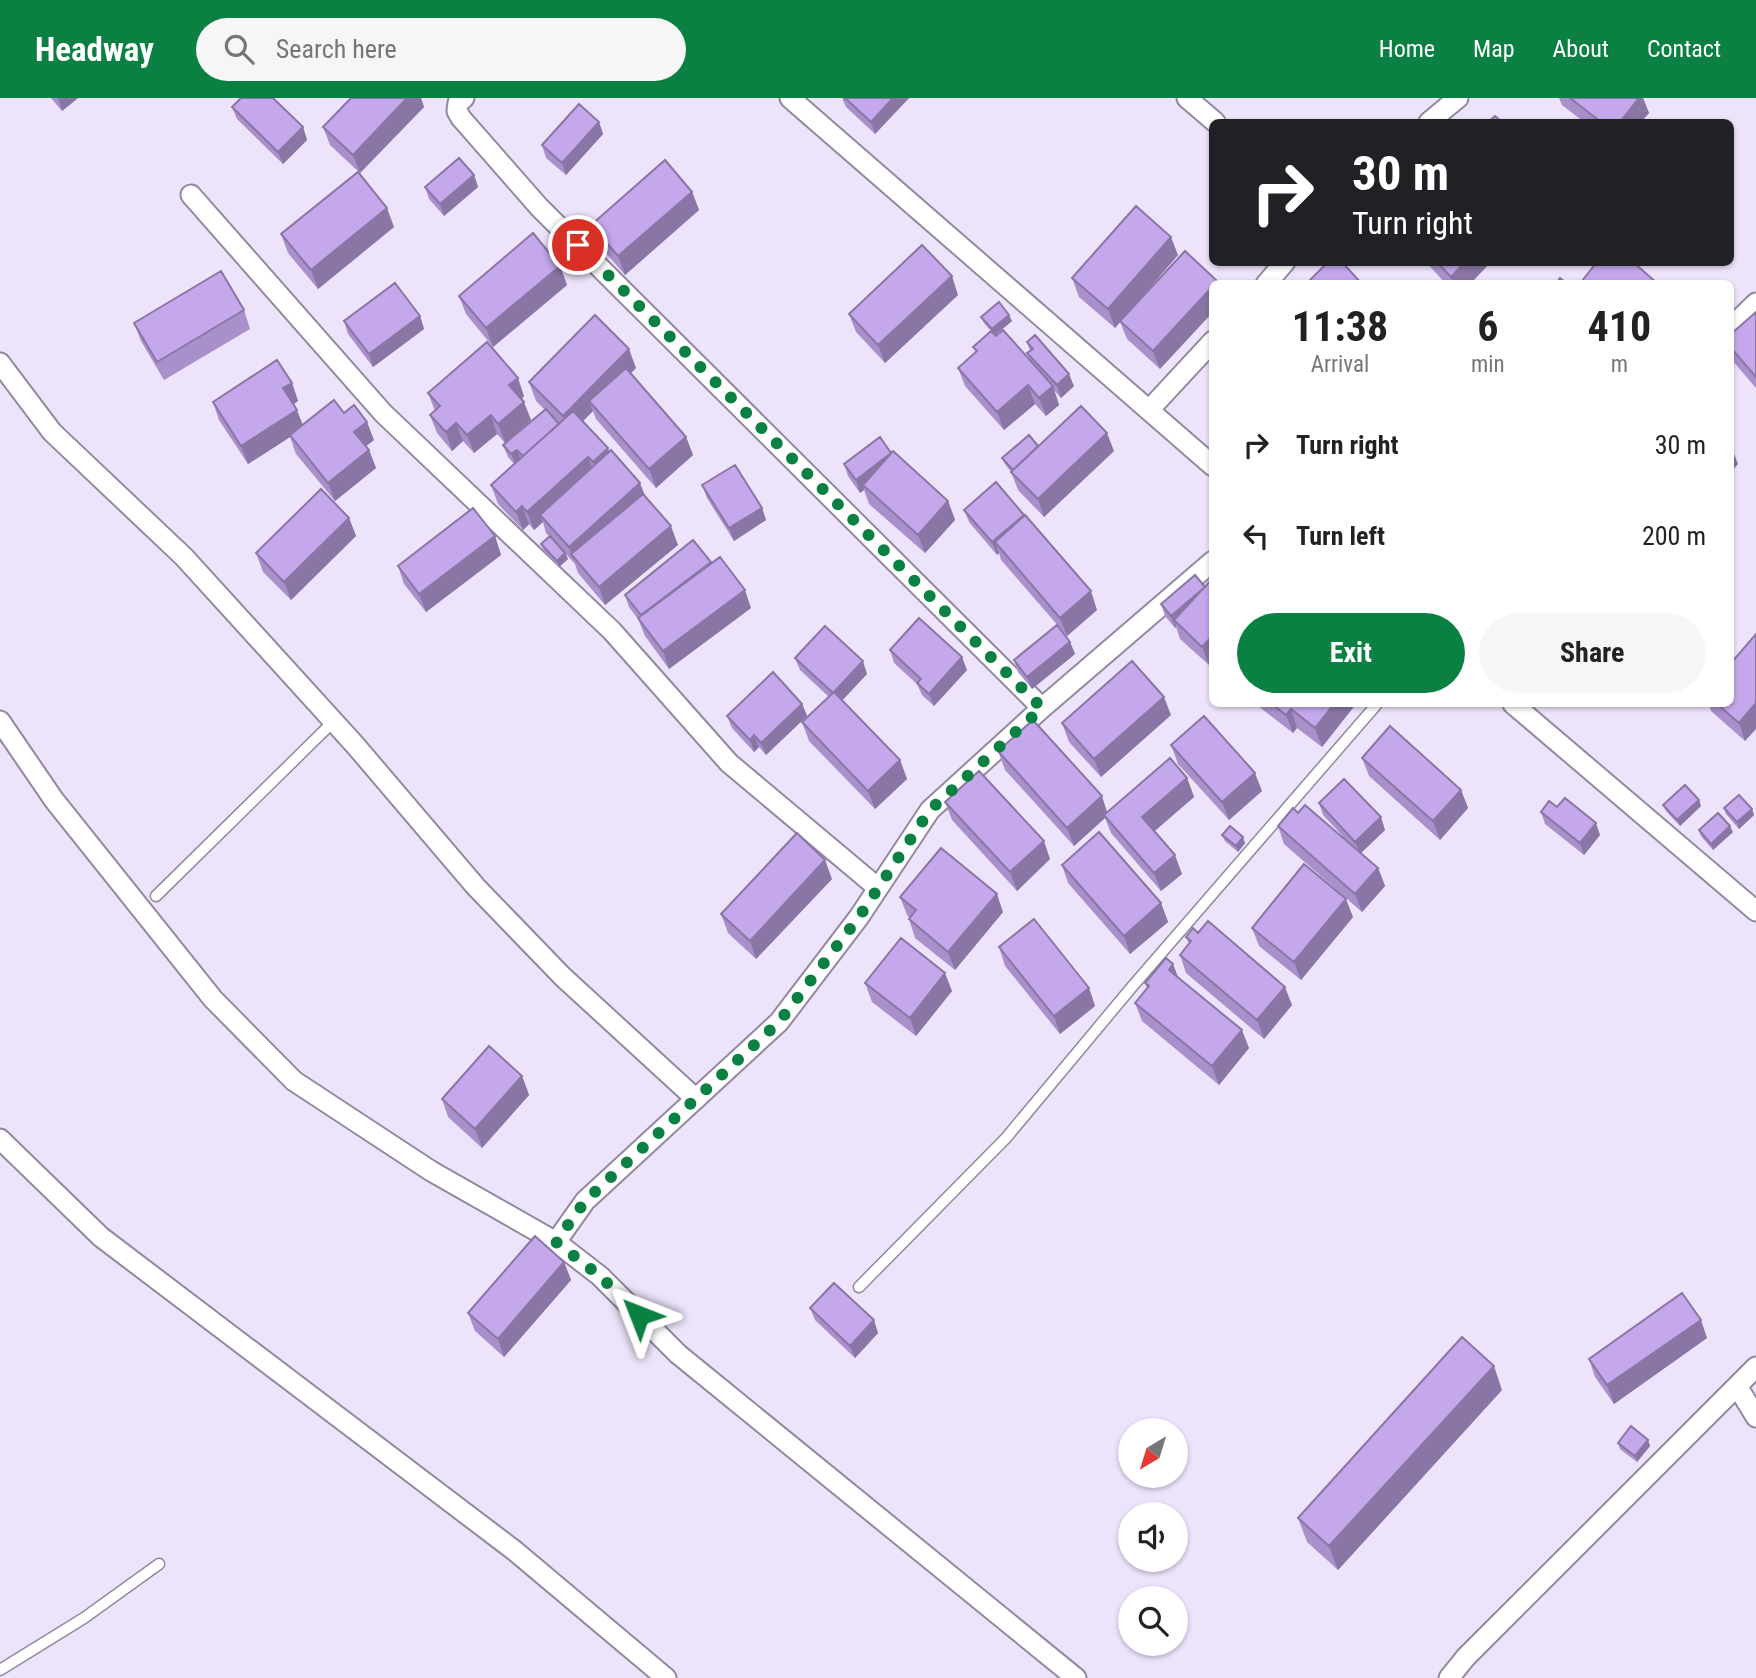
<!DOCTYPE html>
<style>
body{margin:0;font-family:"Roboto Condensed",sans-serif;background:#f6f6f6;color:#222;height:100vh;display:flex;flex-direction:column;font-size:26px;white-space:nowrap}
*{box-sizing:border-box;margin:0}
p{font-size:23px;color:#767676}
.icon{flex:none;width:38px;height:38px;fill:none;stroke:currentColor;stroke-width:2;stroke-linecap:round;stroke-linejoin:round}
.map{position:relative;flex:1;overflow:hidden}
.side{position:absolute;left:1209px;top:182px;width:525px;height:427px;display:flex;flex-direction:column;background:#fff;border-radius:10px;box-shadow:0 2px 5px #0004}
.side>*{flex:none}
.banner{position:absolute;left:1209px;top:21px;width:525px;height:147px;border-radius:10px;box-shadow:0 2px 5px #0004;background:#202124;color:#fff;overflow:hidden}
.needle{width:46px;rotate:218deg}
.buttons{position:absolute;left:1118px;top:1320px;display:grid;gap:14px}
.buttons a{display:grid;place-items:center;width:70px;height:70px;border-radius:50%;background:#fff;box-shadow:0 2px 5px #0004;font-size:35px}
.pin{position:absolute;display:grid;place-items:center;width:60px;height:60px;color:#fff;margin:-30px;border:4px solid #fff;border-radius:50%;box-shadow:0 2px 7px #0007}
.me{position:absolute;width:77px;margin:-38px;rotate:315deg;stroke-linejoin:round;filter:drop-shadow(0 0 5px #0008)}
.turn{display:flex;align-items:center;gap:24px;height:147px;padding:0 28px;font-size:32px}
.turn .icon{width:91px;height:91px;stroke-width:2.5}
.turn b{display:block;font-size:49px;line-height:60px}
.eta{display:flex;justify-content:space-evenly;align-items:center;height:119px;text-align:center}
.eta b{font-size:42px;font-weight:700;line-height:49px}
.primary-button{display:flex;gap:14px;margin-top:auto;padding:14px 28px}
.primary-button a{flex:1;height:80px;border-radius:42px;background:#0b8043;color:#fff;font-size:28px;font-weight:700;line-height:80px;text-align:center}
.primary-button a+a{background:#f6f6f6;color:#222}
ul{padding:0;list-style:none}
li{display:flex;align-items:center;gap:21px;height:91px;padding:0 28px}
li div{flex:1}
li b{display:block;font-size:26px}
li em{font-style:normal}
header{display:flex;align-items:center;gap:42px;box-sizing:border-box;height:98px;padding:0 35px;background:#0b8043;color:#fff}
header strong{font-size:33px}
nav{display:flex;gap:38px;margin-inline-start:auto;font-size:24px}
.search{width:490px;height:63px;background:#f6f6f6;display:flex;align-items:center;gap:18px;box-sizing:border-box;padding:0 24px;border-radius:38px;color:#767676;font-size:26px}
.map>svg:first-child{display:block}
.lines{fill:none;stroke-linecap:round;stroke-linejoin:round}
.lane-casing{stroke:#92899f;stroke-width:13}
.street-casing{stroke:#92899f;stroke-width:23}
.lane{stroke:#fff;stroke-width:10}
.street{stroke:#fff;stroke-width:19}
.wall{fill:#a990cb}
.shaded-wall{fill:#8a76a5}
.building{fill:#c5a8ec;stroke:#8a76a5;stroke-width:2}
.route{stroke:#0b8043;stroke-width:12;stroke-dasharray:0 21.6}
</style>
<header>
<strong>Headway</strong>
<div class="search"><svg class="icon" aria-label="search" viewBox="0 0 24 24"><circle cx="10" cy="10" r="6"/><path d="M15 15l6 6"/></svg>Search here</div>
<nav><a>Home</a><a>Map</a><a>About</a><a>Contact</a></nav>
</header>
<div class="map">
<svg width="1756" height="1580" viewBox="0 0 1756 1580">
<rect width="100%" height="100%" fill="#ede3fb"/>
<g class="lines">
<g class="lane-casing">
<path id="lane" d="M156,798L334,623
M859,1189L1006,1040L1131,890L1377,606
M0,1572L84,1520L159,1466"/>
</g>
<g class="street-casing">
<path id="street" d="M464,0L458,5L457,13L461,20L539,109L1042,610
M790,0L1213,368
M1187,0L1215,24
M1429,24L1458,0
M191,97L383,315L612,533L729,665L878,790
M1266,186L1285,164
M1731,229L1756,205
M0,265L52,334L184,459L355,647L476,789L563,879L696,1001
M1149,312L1213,243
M1513,606L1756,813
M0,623L54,702L213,901L294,983L431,1073L556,1144
M0,1041L101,1139L515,1453L666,1580
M1737,1288L1756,1319
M1076,1580L678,1256L600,1178L556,1144L585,1103L779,924L859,819L930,712L1042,610L1213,463
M1449,1580L1466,1559L1756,1269"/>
</g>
<use href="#lane" class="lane"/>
<use href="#street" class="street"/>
</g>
<path class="wall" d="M51,0H78L62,13Z
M351,0H421L424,9L360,75L330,47L323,29Z
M842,0H909L875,36L846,9Z
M1559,0H1643L1649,15L1641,24H1584L1562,7Z
M232,9L303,29L307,42L283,66L237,21Z
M599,24L603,36L566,77L546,60L542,47Z
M474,77L478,89L444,118L429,101L425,89Z
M692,94L699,112L625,177L598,146L591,127Z
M394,129L318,191L288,155L281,136Z
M1185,153L1160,271L1127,241L1120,224L1115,230L1079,199L1072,180L1178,157L1135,206Z
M1426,164H1490V165L1470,186H1446Z
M560,168L567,187L493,249L466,216L459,198Z
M958,197L885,265L856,234L849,216Z
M244,212L250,231L164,282L141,243L134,225Z
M1756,215V290L1731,261V236Z
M420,218L424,231L373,269L348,236L344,223Z
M981,219L1012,223L995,237L1030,263L1027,255L1030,253L1027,244L1074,288L1061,300L1054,292L1059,307L1046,318L1035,306L1004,332L965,288L958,270L976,255L973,249L991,233L984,225Z
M636,270L630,275L686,339L693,357L656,390L596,321L593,313L583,323L645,398L678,447L605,507L578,475L575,466L566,456L568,461L559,469L544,453L541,446L550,439L546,435L543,424L534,432L529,426L523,432L498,406L491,387L514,366L508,359L503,347L545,312L536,303L529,284Z
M292,285L298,303L293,306L302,327L344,315L374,342L366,348L369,352L376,370L335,403L296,356L290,339L248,366L219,322L213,304Z
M428,295L524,298L522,301L531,322L505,345L497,336L474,355L463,343L452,353L437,335L430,317L435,313Z
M1038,348L1114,353L1044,419L1018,392L1011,374L1005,366L1002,360Z
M891,355L948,403L955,422L925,455L869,406L864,392L860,395L848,378L844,366Z
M702,387L762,410L766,422L734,443L707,400Z
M964,412L1097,512L1067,538L1001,462L999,455L997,457L969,424Z
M349,420L356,438L291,502L263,474L256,455Z
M495,438L501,457L426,514L404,486L398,468Z
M711,464L751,510L669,571L645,538L638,521L629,509L625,497Z
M1195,477L1209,567L1180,541L1176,529L1175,530L1165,518L1161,506Z
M1756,536L1745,643L1711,613L1709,606H1731Z
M1070,544L1075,556L1032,591L1018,574L1014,562Z
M890,552L967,572L934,608L922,597L917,586L894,565Z
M795,560L867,576L842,602L900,662L907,681L875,711L809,643L802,624L829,599L800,572Z
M802,606L807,618L766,657L759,649L754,654L732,630L727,618Z
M1257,606H1356L1322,649L1297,630L1293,635L1258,608Z
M1171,617L1101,679L1069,644L1062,625Z
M1171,647L1262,693L1229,722L1178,666Z
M998,653L1107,714L1187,680L1194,699L1154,733L1182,776L1161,793L1111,735L1105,720L1074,748L1005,672Z
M1362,660L1461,692L1468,710L1440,742L1369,678Z
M1699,702L1701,708L1680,728L1666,713L1663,707Z
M945,704L1050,761L1017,793L952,722Z
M1319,705L1385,732L1361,755L1378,770L1385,788L1362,814L1284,746L1278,728L1298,715L1350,746L1323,717Z
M1557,709L1600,737L1584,757L1545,726L1541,714Z
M1724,710L1752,711L1754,717L1739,731L1726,716Z
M1699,732L1733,734L1713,752L1701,738Z
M1222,737L1245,745L1238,754L1225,743Z
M1062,767L1161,805L1168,824L1130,856L1068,785Z
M832,781L756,861L728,835L721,816Z
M900,799L1003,814L955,872L915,840L909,821L910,820L907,817Z
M1353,819L1301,882L1259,848L1252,830Z
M1186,839L1292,907L1264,941L1186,875L1180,857L1189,846Z
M999,849L1089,890L1095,908L1060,936L1005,868Z
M1173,866L1178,880L1249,950L1219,987L1142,923L1135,905L1147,890L1145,885Z
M865,885L952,893L916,938L872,904Z
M522,978L529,997L482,1050L448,1019L442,1001Z
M564,1164L571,1182L504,1259L475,1233L468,1215Z
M810,1210L878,1235L855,1260L815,1222Z
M1707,1240L1614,1306L1595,1279L1589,1261Z
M1502,1292L1338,1472L1307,1444L1298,1420Z
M1648,1342L1650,1348L1637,1364L1620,1351L1618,1345Z"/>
<path class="shaded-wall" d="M58,0H78L62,13Z
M407,0H421L424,9L360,75L353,57Z
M893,0H909L875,36L871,24Z
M1639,0H1643L1649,15L1641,24H1620Z
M599,24L603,36L566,77L562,65Z
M303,29L307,42L283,66L278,54Z
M474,77L478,89L444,118L440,106Z
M692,94L699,112L625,177L618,158Z
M387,110L394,129L318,191L311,172Z
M1171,139L1178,157L1115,230L1108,211Z
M1465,164H1490V165L1470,186H1453L1451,179Z
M560,168L567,187L493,249L486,230Z
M952,178L958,197L885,265L878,247Z
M1213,188V214L1160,271L1153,253Z
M1009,217L1012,223L994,238L992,231Z
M420,218L424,231L373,269L369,256Z
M629,251L636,270L596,310L589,303L593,313L570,336L563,318Z
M1069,276L1074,288L1061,300L1057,287Z
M518,280L524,298L516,306L509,287Z
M292,285L298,303L290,309L283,290Z
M1028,287L1035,306L1004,332L997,314Z
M1053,288L1059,307L1046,318L1039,300Z
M524,304L531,322L505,345L498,326Z
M297,312L304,330L248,366L241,348Z
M491,317L497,336L474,355L467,337Z
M367,324L374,342L361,352L354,334Z
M456,325L463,343L452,353L446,334Z
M1107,335L1114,353L1044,419L1038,401Z
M686,339L693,357L656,390L649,371Z
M1731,348L1738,366L1731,374Z
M608,350L614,368L599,382L593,364Z
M369,352L376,370L335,403L328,385Z
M517,352L522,364L516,368L511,356Z
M892,355L863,387L864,392L860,395L856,382Z
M588,359L595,377L540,417L543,424L534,432L527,414Z
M640,385L647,403L572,458L569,449Z
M948,403L955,422L925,455L918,437Z
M522,408L529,426L523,432L516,414Z
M762,410L766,422L734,443L729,430Z
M1024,417L1029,430L995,444L999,455L997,457L992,444Z
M349,420L356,438L291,502L284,484Z
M671,428L678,447L605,507L599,489Z
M495,438L501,457L426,514L419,496Z
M565,455L568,461L559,469L557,463Z
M1205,489L1174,522L1176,529L1175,530L1171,518Z
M745,492L751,510L669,571L663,553Z
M1091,493L1097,512L1067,538L1060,520Z
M1213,537V563L1209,567L1202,549Z
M1070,544L1075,556L1032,591L1027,579Z
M962,559L967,572L934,608L929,596Z
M863,563L867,576L837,608L833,595Z
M1164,599L1171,617L1101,679L1094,661Z
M1756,605V631L1745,643L1739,625Z
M802,606L807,618L766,657L761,645Z
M1334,606H1356L1322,649L1315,630Z
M1291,611L1297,630L1293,635L1286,617Z
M754,637L759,649L754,654L750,642Z
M900,662L907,681L875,711L868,693Z
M1255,675L1262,693L1229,722L1222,704Z
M1187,680L1194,699L1149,738L1142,719Z
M1461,692L1468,710L1440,742L1433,723Z
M1102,698L1108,717H1104L1105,720L1074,748L1067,730Z
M1699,702L1701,708L1680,728L1677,722Z
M1752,711L1754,717L1739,731L1737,724Z
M1381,719L1385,732L1360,756L1355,744Z
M1596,725L1600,737L1584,757L1580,745Z
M1730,728L1733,734L1713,752L1711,746Z
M1243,739L1245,745L1238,754L1236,748Z
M1044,743L1050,761L1017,793L1010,774Z
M1175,757L1182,776L1161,793L1154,775Z
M825,762L832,781L756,861L750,843Z
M1378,770L1385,788L1362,814L1355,796Z
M997,796L1003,814L955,872L948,854Z
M1346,801L1353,819L1301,882L1294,864Z
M1161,805L1168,824L1130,856L1124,838Z
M1173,866L1180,885L1169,872Z
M945,875L952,893L916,938L910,920Z
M1285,889L1292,907L1264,941L1257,922Z
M1089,890L1095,908L1060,936L1054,918Z
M1242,932L1249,950L1219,987L1212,968Z
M522,978L529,997L482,1050L475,1031Z
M564,1164L571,1182L504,1259L498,1241Z
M874,1222L878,1235L855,1260L850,1248Z
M1701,1222L1707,1240L1614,1306L1607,1287Z
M1494,1268L1502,1292L1338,1472L1329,1448Z
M1648,1342L1650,1348L1637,1364L1635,1358Z"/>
<path class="building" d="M241,0H273L303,29L278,54L232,9Z
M351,0H407L353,57L323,29Z
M845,0H893L871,24Z
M1570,0H1639L1620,24H1601Z
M579,6L599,24L562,65L542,47Z
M1495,18L1502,24H1488Z
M459,60L474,77L440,106L425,89Z
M665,62L692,94L618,158L591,127Z
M358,74L387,110L311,172L281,136Z
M1136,108L1171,139L1108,211L1072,180Z
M533,135L560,168L486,230L459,198Z
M922,147L952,178L878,247L849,216Z
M1185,153L1217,183L1215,186H1213V188L1153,253L1120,223Z
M1328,164H1342L1362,186H1306Z
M1437,164H1465L1451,179Z
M1597,164H1633L1658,186H1584L1582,183Z
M221,173L244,212L157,264L134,225Z
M1560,180L1567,186H1556Z
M395,185L420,218L369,256L344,223Z
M999,204L1009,217L992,231L981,219Z
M1756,214V279L1731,250V236Z
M595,217L629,251L563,318L529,284Z
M1003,232L1053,288L1039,300L1028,287L997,314L958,270L977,253L973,249L991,233L996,238Z
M1035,237L1069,276L1057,287L1027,255L1033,251L1027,244Z
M487,244L518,280L509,287L524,304L498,326L491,317L467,337L456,325L446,334L430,317L440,308L428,295Z
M277,262L292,285L283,290L297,312L241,348L213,304Z
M626,270L686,339L649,371L589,303Z
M334,302L344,315L354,307L367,324L354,334L369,352L328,385L290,337Z
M1081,308L1107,335L1038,401L1011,374Z
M546,311L559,326L523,358L517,352L511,356L503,347Z
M573,313L608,350L593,364L588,359L527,414L522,408L516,414L491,387Z
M1029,337L1038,348L1013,372L1002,360Z
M880,339L891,355L856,382L844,366Z
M611,352L640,385L569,449L540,417Z
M893,353L948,403L918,437L863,387Z
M735,367L762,410L729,430L702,387Z
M996,384L1024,417L992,444L964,412Z
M321,391L349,420L284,484L256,455Z
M643,396L671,428L599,489L571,456Z
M473,410L495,438L419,496L398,468Z
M1025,417L1091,493L1060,520L995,444Z
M550,438L565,455L557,463L541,446Z
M693,442L711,464L641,517L625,497Z
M720,459L745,492L663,553L638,520Z
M1195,477L1205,489L1171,518L1161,506Z
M1213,480V537L1202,549L1174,522Z
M919,520L962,559L929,596L917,585L921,581L890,552Z
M1057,527L1070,544L1027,579L1014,562Z
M825,528L863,563L833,595L795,560Z
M1756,536V605L1739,625L1717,606H1731V565Z
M1132,563L1164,599L1094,661L1062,625Z
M773,574L802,606L761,645L754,637L750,642L727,618Z
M834,594L900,662L868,693L802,624Z
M1272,606H1334L1315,630L1291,611L1286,617Z
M1204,618L1255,675L1222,704L1171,647Z
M1033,622L1102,698L1067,730L998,653Z
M1390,628L1461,692L1433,723L1362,660Z
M1170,660L1187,680L1142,719L1175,757L1154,775L1104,717Z
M979,673L1044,743L1010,774L945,704Z
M1344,681L1381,719L1355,744L1319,705Z
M1685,687L1699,702L1677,722L1663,707Z
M1739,697L1752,711L1737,724L1724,710Z
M1565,700L1596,725L1580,745L1541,714L1549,703L1557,709Z
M1305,707L1378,770L1355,796L1278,728L1293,710L1298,715Z
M1718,715L1730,728L1711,746L1699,732Z
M1230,728L1243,739L1236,748L1222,737Z
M1099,734L1161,805L1124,838L1062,767Z
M797,735L825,762L750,843L721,816Z
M941,750L997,796L948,854L909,821L916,812L900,799Z
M1304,766L1346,801L1294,864L1252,830Z
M1034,821L1089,890L1054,918L999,849Z
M1208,823L1285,889L1257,922L1180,857L1191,843L1186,839L1193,830L1198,835Z
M901,840L945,875L910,920L865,885Z
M1166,860L1173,866L1169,872L1242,932L1212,968L1135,905L1149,888L1145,885Z
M489,948L522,978L475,1031L442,1001Z
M535,1138L564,1164L498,1241L468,1215Z
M834,1185L874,1222L850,1248L810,1210Z
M1682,1195L1701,1222L1607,1287L1589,1261Z
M1462,1239L1494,1268L1329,1448L1298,1420Z
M1631,1328L1648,1342L1635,1358L1618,1345Z"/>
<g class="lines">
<path class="route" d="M578,147L1042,610L930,712L859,819L779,924L585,1103L556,1144L600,1178L639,1217"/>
</g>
</svg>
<div class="buttons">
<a><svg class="needle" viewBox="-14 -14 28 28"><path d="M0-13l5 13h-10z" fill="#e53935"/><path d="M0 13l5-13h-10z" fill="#767676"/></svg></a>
<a><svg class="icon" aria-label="sound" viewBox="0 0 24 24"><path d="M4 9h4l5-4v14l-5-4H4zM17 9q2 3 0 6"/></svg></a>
<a><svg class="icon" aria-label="search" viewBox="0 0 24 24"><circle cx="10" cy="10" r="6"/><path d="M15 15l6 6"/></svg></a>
</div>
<div class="pin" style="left:578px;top:147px;background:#d93025"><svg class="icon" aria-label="arrive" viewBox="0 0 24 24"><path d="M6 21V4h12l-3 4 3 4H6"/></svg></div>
<svg class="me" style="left:639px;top:1217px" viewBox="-20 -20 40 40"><path d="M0-17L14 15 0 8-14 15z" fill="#0b8043" stroke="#fff" stroke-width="4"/></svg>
<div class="banner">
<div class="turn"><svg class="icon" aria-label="right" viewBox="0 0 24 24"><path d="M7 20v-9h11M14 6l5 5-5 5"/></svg><div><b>30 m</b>Turn right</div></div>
</div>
<section class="side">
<div class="eta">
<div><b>11:38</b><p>Arrival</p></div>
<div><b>6</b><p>min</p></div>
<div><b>410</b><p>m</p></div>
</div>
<ul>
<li><svg class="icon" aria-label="right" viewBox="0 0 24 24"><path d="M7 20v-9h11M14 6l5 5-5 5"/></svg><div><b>Turn right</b></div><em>30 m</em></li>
<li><svg class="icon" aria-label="left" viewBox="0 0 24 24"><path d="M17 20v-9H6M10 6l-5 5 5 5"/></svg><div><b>Turn left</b></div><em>200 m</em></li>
</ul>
<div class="primary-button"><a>Exit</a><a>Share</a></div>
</section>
</div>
